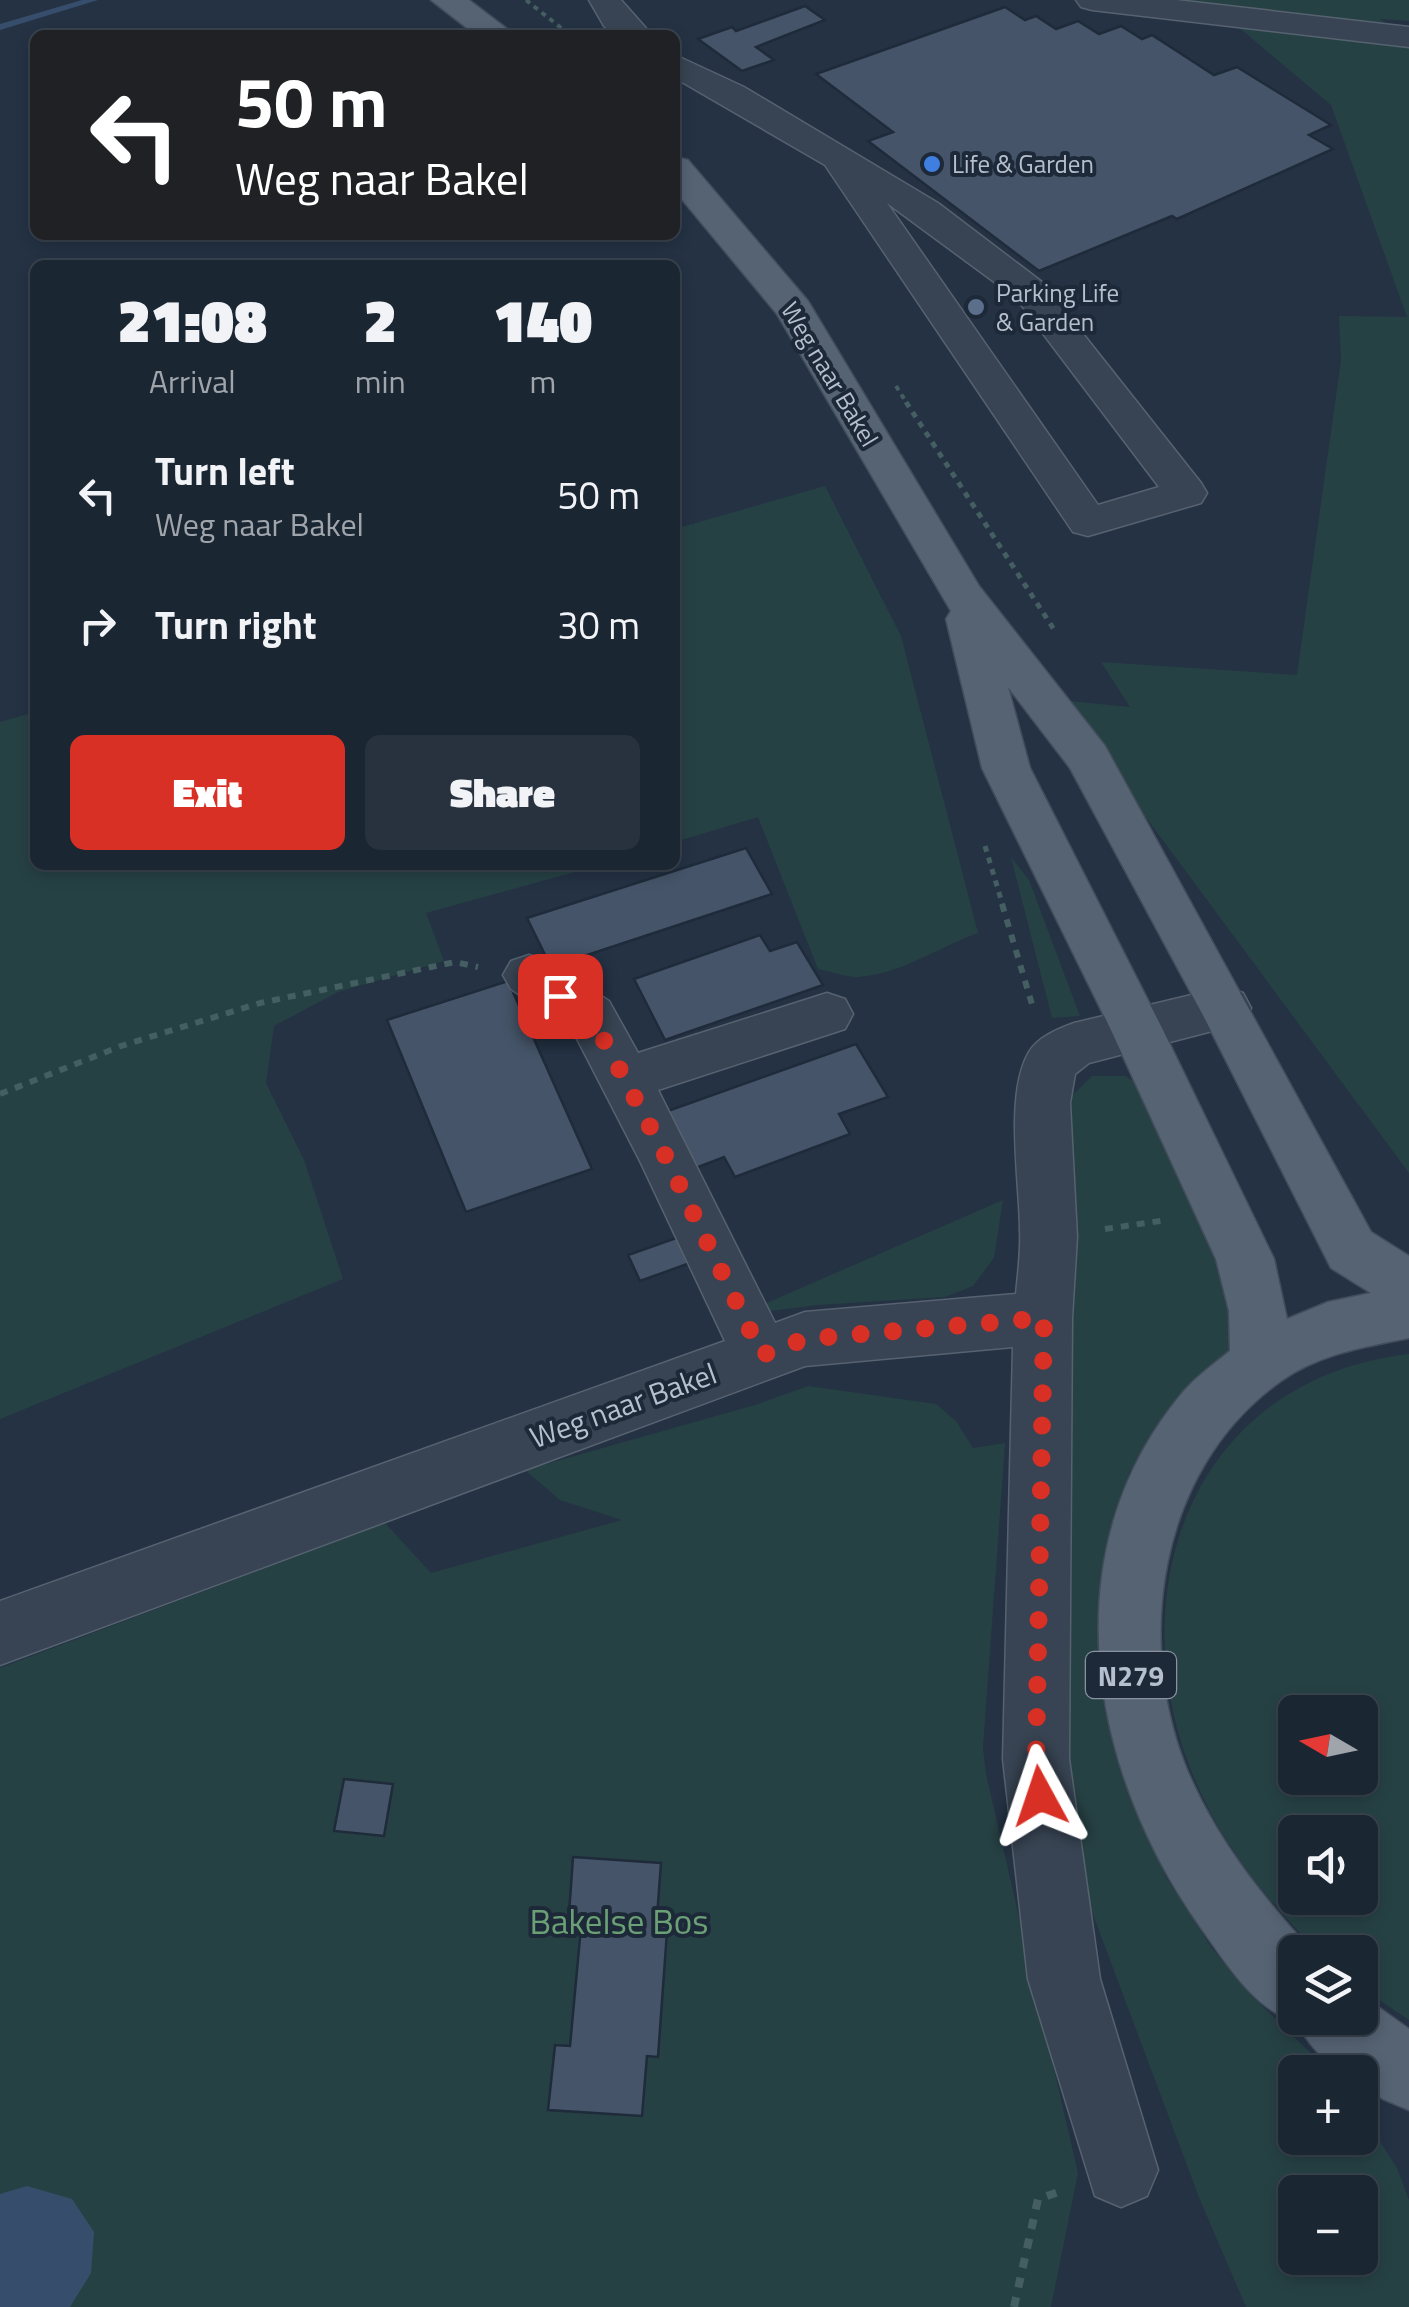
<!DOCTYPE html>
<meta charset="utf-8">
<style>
body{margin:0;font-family:"Titillium Web",sans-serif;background:#28323f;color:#f1f3f6;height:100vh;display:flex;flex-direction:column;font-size:38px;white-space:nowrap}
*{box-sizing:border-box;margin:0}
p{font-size:32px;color:#a0a5ac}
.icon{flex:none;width:55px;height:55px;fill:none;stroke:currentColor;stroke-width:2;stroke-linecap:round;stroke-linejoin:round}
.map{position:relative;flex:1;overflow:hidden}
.details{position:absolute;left:30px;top:260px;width:650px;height:610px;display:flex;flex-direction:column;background:#1b2633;border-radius:15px;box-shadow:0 5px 15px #0003,0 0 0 2px #39434e}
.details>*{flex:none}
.guide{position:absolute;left:30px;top:30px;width:650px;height:210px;border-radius:15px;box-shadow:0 5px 15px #0003,0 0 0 2px #39434e;background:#202124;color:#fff;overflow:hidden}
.needle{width:65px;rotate:279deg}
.controls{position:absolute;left:1278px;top:1695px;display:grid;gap:20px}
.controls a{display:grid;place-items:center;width:100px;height:100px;border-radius:15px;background:#1b2633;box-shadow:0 5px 15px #0003,0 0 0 2px #39434e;font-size:50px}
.pin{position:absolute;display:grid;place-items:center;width:85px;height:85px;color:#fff;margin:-42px;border-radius:20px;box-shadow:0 5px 15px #0006}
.me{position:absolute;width:110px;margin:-55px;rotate:355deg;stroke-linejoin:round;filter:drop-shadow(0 0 8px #0008)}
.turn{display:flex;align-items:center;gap:35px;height:210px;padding:0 40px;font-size:45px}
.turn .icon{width:130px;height:130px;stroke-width:2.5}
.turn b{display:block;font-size:70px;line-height:85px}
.eta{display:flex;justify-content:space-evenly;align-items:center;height:170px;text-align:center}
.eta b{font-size:60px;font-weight:800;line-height:70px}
.action{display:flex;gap:20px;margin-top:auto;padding:20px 40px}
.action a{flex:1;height:115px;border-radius:15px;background:#d93025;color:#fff;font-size:40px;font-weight:800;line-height:115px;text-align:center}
.action a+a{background:#28323f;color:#f1f3f6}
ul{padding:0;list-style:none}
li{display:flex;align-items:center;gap:30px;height:130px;padding:0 40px}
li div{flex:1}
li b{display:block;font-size:38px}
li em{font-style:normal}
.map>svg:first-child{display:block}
.green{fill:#264144;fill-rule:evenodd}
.water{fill:#364e6c}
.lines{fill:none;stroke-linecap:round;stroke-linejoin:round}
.stream{fill:#364e6c;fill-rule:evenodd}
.building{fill:#455468;stroke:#1f2b3a;stroke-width:2.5}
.minor-casing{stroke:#576270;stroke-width:3}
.major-casing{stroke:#424d5c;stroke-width:3}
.path-far3{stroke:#445e61;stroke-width:4;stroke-dasharray:5 5;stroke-linecap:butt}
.path-far2{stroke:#445e61;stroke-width:5;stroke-dasharray:6 6;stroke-linecap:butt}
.path-far1{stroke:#445e61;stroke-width:6;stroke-dasharray:8 8;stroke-linecap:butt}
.path{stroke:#445e61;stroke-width:8;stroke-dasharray:10 10;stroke-linecap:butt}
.minor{fill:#384453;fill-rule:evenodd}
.major{fill:#566373;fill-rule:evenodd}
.route{stroke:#d93025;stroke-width:18;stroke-dasharray:0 32.4}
.shop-dot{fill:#3f7fe0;stroke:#1d2938;stroke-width:4}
.service-dot{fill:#5c6f8a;stroke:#1d2938;stroke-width:4}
.labels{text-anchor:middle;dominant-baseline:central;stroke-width:8;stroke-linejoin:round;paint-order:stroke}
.far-poi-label{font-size:25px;fill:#b6bfcd;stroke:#1d2938;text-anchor:start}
.far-street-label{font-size:25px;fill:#b6bfcd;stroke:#1d2938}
.shield{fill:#1d2938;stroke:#8892a0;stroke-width:2.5}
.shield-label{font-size:28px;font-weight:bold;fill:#b6bfcd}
.street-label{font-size:30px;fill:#b6bfcd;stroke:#1d2938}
.near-park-label{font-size:35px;fill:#6ba076;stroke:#1d2938}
</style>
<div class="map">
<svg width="1409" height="2307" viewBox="0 0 1409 2307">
<rect width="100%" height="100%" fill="#243244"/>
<path class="green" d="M1139,0H1409V21L1380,19L1409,40V1173L1059,700L1130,707L1101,662L1297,675L1341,360L1339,316L1407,317L1331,105L1217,9Z
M825,486L901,636L978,933C939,947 899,975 857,977C845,977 830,971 818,969L758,817L675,842V529Z
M35,712V865H600L426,913L444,961L338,992L274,1026L266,1083L304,1160L343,1279L0,1419V722Z
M1011,857L1029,880L1080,1016L1052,1018Z
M1092,1076H1125L1148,1090L1238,1293L1234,1347L1165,1422L1129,1473L1101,1625L1125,1775L1166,1877L1211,1947L1251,1995L1330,2072H1295V2138H1360V2110L1397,2168L1409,2200V2307H1246L1200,2200L1083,1888L1067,1738L1066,1102ZM1295,2192H1360V2258H1295Z
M1003,1200L994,1258L973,1286L945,1297L818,1305L739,1315Z
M1409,1354V2020L1360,1987V1952H1319C1252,1888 1195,1808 1174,1716C1134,1540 1222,1375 1409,1354ZM1295,1712H1360V1778H1295ZM1295,1832H1360V1898H1295Z
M808,1386L936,1404L956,1421L973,1448L1005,1443L983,1748L986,1774L1078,2173L1051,2307H0V1668L385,1523L431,1573L622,1520L560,1500L525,1470L755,1405Z"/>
<path class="water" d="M27,2186L72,2199L94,2232L91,2273L70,2307H0V2194Z"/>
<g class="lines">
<path class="stream" d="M82,0H98L0,30V24Z"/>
</g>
<path class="building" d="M805,6L825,20L756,47L774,60L742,71L698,39L732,27L736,31Z
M1005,7L1025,20L1036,16L1056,29L1078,21L1099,34L1121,26L1142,39L1152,35L1214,75L1237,67L1331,125L1309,135L1333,149L1177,219L1172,216L1039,271L868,141L893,132L816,74Z
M746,848L772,894L551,967L527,918Z
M760,935L770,951L797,942L823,985L665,1040L634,979Z
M508,981L592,1169L466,1212L387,1020Z
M856,1044L888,1097L839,1114L850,1134L735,1177L724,1157L693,1169L665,1112Z
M679,1237L690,1263L640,1281L628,1255Z
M344,1779L393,1784L384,1836L334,1831Z
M573,1857L661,1863L657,1917L668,1918L658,2057L647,2056L642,2116L548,2110L555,2045L570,2046L582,1916L569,1914Z"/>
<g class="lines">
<g class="minor-casing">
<path id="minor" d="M589,0H621L652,35H615L604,26Z
M1076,0H1176L1409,27V47L1092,10L1081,7Z
M675,55L744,87L938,203L1042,282L1201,483L1207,493L1201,503L1088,536L1073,532L825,165L675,78ZM887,203L1016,298L1159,487L1098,505Z
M529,955L547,961L609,1001L638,1053L827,993L845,999L853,1014L845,1029L658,1090L775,1323L805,1312L1016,1294C1018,1273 1021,1252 1020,1231C1020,1183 1004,1094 1029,1052C1038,1037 1058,1029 1074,1023L1225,987L1243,993L1251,1008L1243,1023L1089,1063L1075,1074L1070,1103L1077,1237L1072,1318L1069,1759L1100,1979L1158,2170L1147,2196L1121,2207L1095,2196L1028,1979L1003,1759L1013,1347L805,1366L0,1665V1601L725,1341L640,1161L573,1031L511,989L503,975L511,961Z"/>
</g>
<g class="major-casing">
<path id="major" d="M431,0H469L515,35H476Z
M675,157L688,160L808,301L979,586L1105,746L1371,1232L1409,1256V1338C1364,1347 1319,1354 1281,1381C1157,1469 1132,1646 1191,1779C1220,1844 1265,1900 1313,1952H1295V2018H1360V1994L1409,2029V2110L1383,2099L1360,2082V2072C1331,2072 1307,2045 1297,2021C1257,2014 1224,1960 1201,1928C1089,1770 1049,1550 1184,1391C1197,1376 1215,1363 1230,1351L1229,1311L1216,1259L1111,1030L982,768L946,619L951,611L777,314L675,191ZM1008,687L1070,768L1205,1019L1331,1268L1371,1293L1328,1302L1287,1319L1274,1259L1163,1030L1030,768Z"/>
</g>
<path class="path-far3" d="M526,0L570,35
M896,386L908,405"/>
<path class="path-far2" d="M906,402L1055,631
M985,846L1003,906"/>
<path class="path-far1" d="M1002,904L1034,1011
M0,1094L121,1046L260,1003L455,962L478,967
M1105,1229L1167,1220"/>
<path class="path" d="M1014,2307L1038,2199L1064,2190"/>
<use href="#minor" class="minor"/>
<use href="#major" class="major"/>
</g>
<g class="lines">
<path class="route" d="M560,996L591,1016L663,1151L762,1355L805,1339L1044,1318L1036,1759L1040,1796"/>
</g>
<circle class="shop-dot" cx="932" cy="164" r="10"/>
<circle class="service-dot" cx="976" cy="307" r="10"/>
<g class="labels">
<g class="far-poi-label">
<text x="952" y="164">Life &amp; Garden</text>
<text x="996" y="293">Parking Life<tspan x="996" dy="29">&amp; Garden</tspan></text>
</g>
<g class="far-street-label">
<text transform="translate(830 374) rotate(59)">Weg naar Bakel</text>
</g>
<rect class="shield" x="1086" y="1652" width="90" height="46" rx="8"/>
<g class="shield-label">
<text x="1131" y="1675">N279</text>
</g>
<g class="street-label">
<text transform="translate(623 1405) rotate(-20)">Weg naar Bakel</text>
</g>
<g class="near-park-label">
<text x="619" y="1921">Bakelse Bos</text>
</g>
</g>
</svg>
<div class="controls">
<a><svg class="needle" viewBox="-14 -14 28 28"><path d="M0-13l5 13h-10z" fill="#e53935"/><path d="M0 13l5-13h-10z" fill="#a0a5ac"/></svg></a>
<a><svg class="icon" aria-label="sound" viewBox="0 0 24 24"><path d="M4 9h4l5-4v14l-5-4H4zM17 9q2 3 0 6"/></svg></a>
<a><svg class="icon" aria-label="layers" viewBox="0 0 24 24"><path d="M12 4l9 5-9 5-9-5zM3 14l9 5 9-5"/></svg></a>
<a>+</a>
<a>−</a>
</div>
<div class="pin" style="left:560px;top:996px;background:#d93025"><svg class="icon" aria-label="arrive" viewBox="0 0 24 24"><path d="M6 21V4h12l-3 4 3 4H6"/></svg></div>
<svg class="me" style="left:1040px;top:1796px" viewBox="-20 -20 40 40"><path d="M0-17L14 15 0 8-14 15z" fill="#d93025" stroke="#fff" stroke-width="4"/></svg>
<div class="guide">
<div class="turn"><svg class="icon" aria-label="left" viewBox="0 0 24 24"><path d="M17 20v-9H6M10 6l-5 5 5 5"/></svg><div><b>50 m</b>Weg naar Bakel</div></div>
</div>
<section class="details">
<div class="eta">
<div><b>21:08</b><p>Arrival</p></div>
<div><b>2</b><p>min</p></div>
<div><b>140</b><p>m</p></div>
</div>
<ul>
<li><svg class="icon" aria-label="left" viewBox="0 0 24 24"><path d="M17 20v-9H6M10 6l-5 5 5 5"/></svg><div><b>Turn left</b><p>Weg naar Bakel</p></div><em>50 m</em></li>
<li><svg class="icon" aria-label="right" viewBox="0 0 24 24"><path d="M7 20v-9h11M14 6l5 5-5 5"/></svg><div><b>Turn right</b></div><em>30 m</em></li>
</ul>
<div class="action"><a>Exit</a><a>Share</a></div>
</section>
</div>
